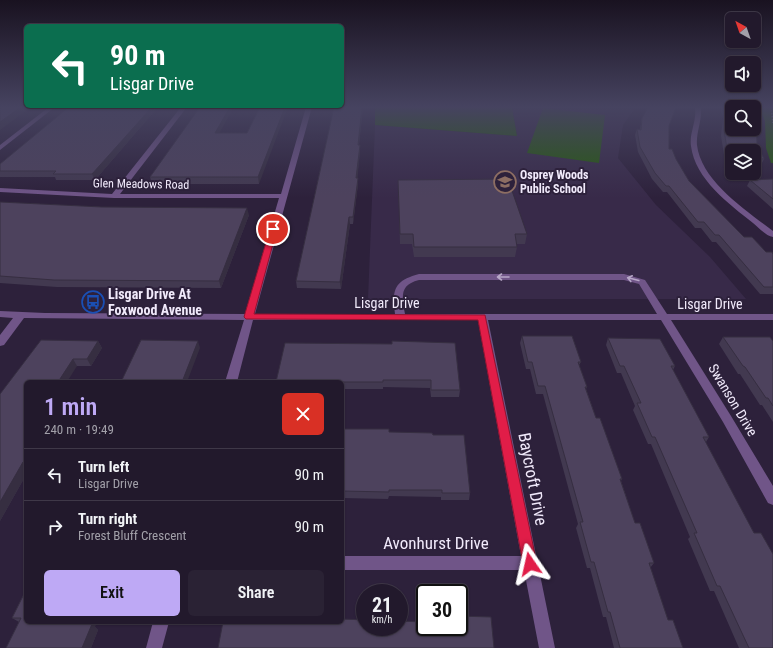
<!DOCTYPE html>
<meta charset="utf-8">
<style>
body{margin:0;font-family:"Roboto Condensed",sans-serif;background:#2a2234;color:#f1f3f6;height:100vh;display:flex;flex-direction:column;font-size:15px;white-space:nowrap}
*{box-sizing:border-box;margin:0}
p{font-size:13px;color:#a2a0a9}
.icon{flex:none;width:22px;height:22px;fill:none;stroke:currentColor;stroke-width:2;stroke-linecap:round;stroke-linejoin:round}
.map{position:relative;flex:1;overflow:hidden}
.drawer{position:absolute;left:24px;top:380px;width:320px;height:244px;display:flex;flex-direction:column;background:#22192c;border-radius:6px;box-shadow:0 1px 3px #0004,0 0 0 1px #3f3848}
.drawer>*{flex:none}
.hud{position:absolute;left:24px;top:24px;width:320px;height:84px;border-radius:6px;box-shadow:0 1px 3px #0004,0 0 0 1px #3f3848;background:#0b6e4f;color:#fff;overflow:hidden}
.needle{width:26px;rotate:320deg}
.tools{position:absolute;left:725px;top:12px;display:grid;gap:8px}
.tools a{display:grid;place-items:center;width:36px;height:36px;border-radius:6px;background:#22192c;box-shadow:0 1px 3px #0004,0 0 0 1px #3f3848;font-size:20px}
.speed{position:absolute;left:356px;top:584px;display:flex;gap:8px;font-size:20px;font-weight:700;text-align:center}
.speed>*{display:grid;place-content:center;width:52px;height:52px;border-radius:50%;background:#22192c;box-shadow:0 1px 3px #0004,0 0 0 1px #3f3848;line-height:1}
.speed small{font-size:10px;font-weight:400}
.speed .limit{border:2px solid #111;border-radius:6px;background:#fff;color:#111}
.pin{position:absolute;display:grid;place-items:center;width:34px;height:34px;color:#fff;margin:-17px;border:2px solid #fff;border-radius:50%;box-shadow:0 1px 4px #0007}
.me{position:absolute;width:44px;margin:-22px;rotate:349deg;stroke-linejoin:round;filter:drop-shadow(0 0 3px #0008)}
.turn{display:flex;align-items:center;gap:14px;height:84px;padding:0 20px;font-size:18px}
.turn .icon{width:52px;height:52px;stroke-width:2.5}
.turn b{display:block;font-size:28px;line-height:34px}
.round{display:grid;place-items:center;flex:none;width:42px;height:42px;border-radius:6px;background:#2a2234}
.summary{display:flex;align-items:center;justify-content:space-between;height:68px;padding:0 20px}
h1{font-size:24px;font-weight:600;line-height:30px;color:#bea9f5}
.button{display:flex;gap:8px;margin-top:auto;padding:8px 20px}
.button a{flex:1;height:46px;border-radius:6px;background:#bea9f5;color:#111;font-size:16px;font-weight:600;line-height:46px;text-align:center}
.button a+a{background:#2a2234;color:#f1f3f6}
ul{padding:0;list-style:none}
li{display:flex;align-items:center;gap:12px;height:52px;padding:0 20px;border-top:1px solid #3f3848}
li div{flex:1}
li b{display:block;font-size:15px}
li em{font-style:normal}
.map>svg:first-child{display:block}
.built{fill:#382a49}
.green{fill:#255c0a}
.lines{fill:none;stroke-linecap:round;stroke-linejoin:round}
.path{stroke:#8c8298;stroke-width:1.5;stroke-dasharray:1.5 1.5;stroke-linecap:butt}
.minor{fill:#705588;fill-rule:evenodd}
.wall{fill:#423950}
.shaded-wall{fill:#362e41}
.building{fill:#4d425d;stroke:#362e41}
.oneway{stroke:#b7a7c7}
.route{fill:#e11d48;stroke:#92132f}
.labels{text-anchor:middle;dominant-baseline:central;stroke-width:4;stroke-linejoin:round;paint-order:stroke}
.far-poi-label{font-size:12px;font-weight:bold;fill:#f1eafb;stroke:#2d213b;text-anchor:start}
.far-street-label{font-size:12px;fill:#f1eafb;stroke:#2d213b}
.poi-label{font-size:14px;font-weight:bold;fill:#f1eafb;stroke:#2d213b;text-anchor:start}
.street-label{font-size:14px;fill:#f1eafb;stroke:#2d213b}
.near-street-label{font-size:17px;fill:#f1eafb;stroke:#2d213b}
</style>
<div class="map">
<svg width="773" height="648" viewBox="0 0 773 648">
<rect width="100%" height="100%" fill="#2d213b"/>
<path class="built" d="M512,107H636L623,125L618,158L656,205L710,257L746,299H368L375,125L517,136Z"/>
<path class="green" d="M375,107H512L517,136L375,125Z
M759,107H773V163H771L766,148L765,121Z
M543,108L605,115L599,163L527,153Z"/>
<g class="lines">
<path class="path" d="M771,107L773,123"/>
<path class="minor" d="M49,107H55L0,150V145Z
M181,107H187L120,194H281L306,107H312L255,314H395C392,289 394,281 419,274H624L645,280L667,314H773V320H671L731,416L773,486V505L768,503L723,422L661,320H488L555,648H539L524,570H342V556H521L478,320H253L237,382H225L244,320L24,318L4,345L0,346V335L13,318L0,317V311L45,313L245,314L279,198H114L0,192V188L112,194ZM419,280H624L639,284L657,314H405C402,297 399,285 419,280Z
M695,107H701V112C701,123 696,134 697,145C701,181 747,211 773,231V237C766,236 759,228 753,223C729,204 695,179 691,146C689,133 697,121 695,107Z
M153,622H169L162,648H146Z"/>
</g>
<path class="wall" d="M69,107H158L95,180H56L55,177H0V164Z
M260,107L259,184H152L150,177L220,133H247Z
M334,107H363L359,145H360V151L357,178H358V184L353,224H350L341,289L297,288L296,281Z
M720,107H754L757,144L764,159L761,165L754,164V151H732V162L725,161L721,136L723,118Z
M642,118L669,126V149L689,181L744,237L766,252L773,254V294H760L716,242H712L701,228H695L667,192H663L652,179L638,152L635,135L637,129H640L641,124Z
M773,179V209L747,186L750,180Z
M398,180L527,234L525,244H517V247L515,257H414L412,244H400Z
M0,202L102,207L249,215L221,288L57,287L0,283Z
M522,336L581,362L579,365L587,387L586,389L596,418L622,479L621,481L635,523L654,563L650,568L668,620L683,648H614L606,617H603L590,568H587L576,528L578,524L543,394H536L530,369H526L520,343Z
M723,337L773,341V422L762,405H760L740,374H738L719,344Z
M608,338L675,366L673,370L709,437L706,442L773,648H739L714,591H710L688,539L690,537L651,444H648L633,410L635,406L621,373H617L606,345Z
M98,341L102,348L91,366H77L26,382V475L0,521V394Z
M392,344L460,390L459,397H431L430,388L383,387V389H343L342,396V382Z
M342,429L433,435L470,493L469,500H441V497L389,496L388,499L342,498Z
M26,590L95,627L98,630L91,648H6L19,622L12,618Z"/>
<path class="shaded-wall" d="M21,107H31L0,130V122Z
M152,107H158L95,180L92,174Z
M230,107H234L216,139L215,133Z
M285,107H288L259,184L258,177Z
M362,107H363L358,151V145Z
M360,145V151L357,184L356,178Z
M358,178V184L353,224V217Z
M247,208L249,215L221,288L219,281Z
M349,217L350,224L341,289L340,282Z
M98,341L102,348L91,366L87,359Z
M198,341L200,348L187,382H182Z
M73,359L77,366L67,382H58Z
M342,382L343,389L342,396Z
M23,462L26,465V475L0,521V502Z
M89,622H97L95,627L98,630L91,648H82Z"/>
<path class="building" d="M0,107H21L0,122Z
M69,107H152L92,174H53L56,171H0V164Z
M200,107H230L215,133H247L260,107H285L258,177H150Z
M334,107H362L358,145H360L356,178H358L353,217H349L340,282L296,281Z
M648,107H676L669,126V149H672L676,159L689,181L744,237H752L766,252H772L773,254V287H764L719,235H715L704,222H698L669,186H666L655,173L640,147L637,129L641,130L642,118Z
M724,107H754H732V129H754V107L756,111L757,144L764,159L754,158V151H732V155H728L724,130L725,112Z
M508,179L527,234H515L517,247H414L413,234H400L398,180Z
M773,179V199L750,180Z
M0,202L102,207L247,208L219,281L54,280L0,276Z
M522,336H572L581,362H578L587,387H585L596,418H600L622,479H620L635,523H640L654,563H649L668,620H673L683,648H620L610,612H608L594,562H591L580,522H583L545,386H538L532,362H528Z
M723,337H770L773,341V406L768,398H766L745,367L743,366Z
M608,338L660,339L675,366H671L709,437H703L754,533H761L773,554V648H749L720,586H717L694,533H697L655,437H652L637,403H641L624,366H620Z
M41,340L98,341L87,359H73L58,382H26V462H23L0,502V394Z
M141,340L198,341L182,382H121Z
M392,341L455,343L460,390H431V380H383V382H342V387V382H276L285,343L392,344Z
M342,429H389V432L432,433L433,435H464L470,493H442V490H389V492L342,491Z
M26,590V622H89L88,624H92L82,648H6L21,618H12Z
M459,616L491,617L494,648H218L223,622L328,623V622H342V619L365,620V627H399V621L425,622V627H459Z"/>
<defs><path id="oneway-shaft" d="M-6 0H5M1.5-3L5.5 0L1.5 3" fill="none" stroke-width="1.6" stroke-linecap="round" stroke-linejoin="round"/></defs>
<g class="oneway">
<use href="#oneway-shaft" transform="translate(503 277) rotate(-180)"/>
<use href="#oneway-shaft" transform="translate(633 279) rotate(-166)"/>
</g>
<linearGradient id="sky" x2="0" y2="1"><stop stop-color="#191220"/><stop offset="0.54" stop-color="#464360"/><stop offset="1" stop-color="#464360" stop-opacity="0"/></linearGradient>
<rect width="773" height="198" fill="url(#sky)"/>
<path class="route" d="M273,227L277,229L254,314L485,315L537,564L535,568L530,570L525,568L523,564L478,320L246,319L244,317L270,229Z"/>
<defs>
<g id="school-ring" transform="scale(1.15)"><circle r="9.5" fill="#2d213b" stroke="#8d6e63" stroke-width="1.5"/><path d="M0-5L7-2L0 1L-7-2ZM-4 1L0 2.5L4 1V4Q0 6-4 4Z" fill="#8d6e63"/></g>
<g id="bus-ring" transform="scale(1.15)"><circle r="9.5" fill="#2d213b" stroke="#1a4fb4" stroke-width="1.5"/><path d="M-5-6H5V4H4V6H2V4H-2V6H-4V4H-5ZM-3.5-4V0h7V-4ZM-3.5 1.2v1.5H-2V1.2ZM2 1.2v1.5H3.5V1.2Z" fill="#1a4fb4"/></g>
</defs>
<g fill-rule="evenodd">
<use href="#school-ring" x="505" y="182"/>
<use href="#bus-ring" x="93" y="302"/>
</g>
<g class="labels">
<g class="far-poi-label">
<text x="520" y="175">Osprey Woods<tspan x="520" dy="14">Public School</tspan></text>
</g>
<g class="far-street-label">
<text transform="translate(141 184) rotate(1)">Glen Meadows Road</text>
</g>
<g class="poi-label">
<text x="108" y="294">Lisgar Drive At<tspan x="108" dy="16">Foxwood Avenue</tspan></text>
</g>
<g class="street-label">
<text x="387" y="303">Lisgar Drive</text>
<text x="710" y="304">Lisgar Drive</text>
<text transform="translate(733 400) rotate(59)">Swanson Drive</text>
</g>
<g class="near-street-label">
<text transform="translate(533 479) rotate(79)">Baycroft Drive</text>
<text x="436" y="543">Avonhurst Drive</text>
</g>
</g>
</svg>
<div class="tools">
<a><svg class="needle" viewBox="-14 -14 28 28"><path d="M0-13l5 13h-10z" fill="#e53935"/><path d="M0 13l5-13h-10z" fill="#a2a0a9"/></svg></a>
<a><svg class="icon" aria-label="sound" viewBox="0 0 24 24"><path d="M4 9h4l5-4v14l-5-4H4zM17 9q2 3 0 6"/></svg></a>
<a><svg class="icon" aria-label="search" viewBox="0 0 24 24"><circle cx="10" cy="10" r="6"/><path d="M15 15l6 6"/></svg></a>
<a><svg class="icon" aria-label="layers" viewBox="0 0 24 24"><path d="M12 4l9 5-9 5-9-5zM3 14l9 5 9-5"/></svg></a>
</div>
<div class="speed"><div>21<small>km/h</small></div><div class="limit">30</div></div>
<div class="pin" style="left:273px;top:229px;background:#d93025"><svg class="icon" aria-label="arrive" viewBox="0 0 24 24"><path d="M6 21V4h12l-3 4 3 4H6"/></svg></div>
<svg class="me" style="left:530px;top:564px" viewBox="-20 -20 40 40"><path d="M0-17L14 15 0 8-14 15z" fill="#e11d48" stroke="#fff" stroke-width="4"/></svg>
<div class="hud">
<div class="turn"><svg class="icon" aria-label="left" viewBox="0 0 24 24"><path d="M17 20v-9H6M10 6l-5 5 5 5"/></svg><div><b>90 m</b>Lisgar Drive</div></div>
</div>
<section class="drawer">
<div class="summary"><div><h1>1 min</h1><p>240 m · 19:49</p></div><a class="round" style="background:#d93025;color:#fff"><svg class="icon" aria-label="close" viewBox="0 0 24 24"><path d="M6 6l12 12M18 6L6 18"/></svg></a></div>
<ul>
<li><svg class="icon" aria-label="left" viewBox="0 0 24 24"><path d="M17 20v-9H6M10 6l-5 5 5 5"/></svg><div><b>Turn left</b><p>Lisgar Drive</p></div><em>90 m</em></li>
<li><svg class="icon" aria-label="right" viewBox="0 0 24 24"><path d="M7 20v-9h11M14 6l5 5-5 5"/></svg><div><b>Turn right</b><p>Forest Bluff Crescent</p></div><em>90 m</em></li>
</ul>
<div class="button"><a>Exit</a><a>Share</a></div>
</section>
</div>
